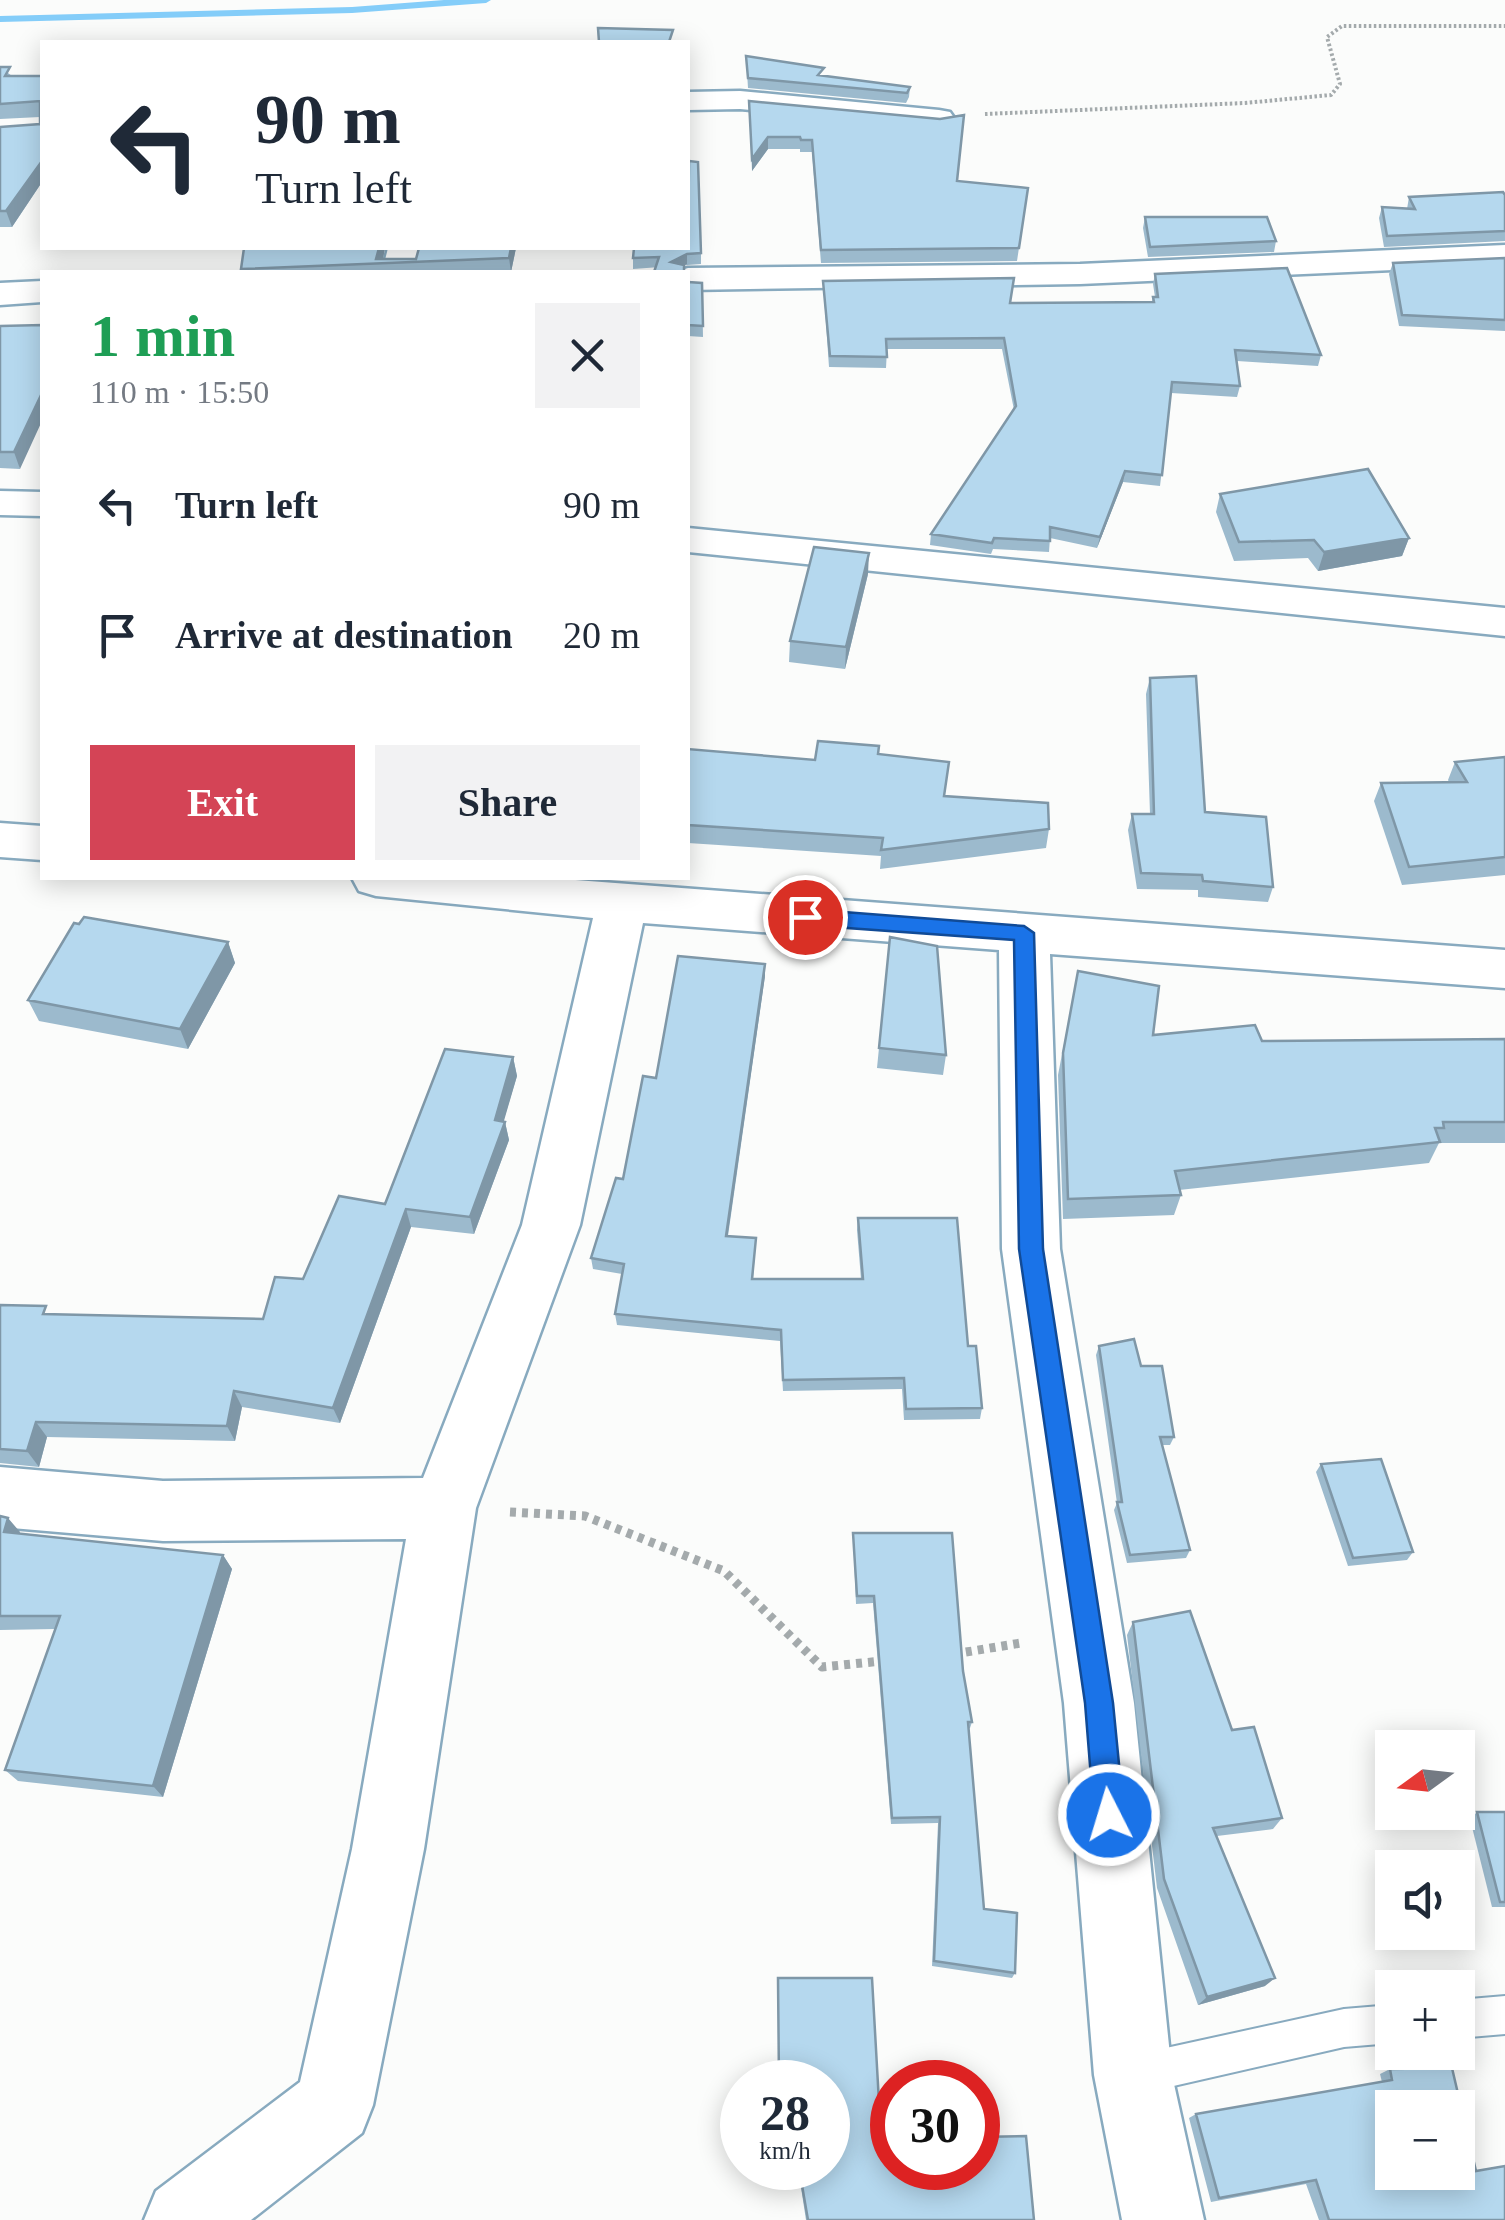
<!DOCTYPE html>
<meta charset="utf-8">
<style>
body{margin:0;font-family:"Times New Roman",serif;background:#f2f2f3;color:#1f2937;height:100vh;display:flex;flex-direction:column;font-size:38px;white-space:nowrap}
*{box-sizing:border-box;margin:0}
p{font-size:32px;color:#747a83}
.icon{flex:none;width:55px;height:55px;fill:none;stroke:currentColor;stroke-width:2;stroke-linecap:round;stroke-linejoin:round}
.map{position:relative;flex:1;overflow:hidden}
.panel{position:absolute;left:40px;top:270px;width:650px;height:610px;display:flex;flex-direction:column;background:#fff;border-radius:0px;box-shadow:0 5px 25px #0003}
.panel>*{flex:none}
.banner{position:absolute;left:40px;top:40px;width:650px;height:210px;border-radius:0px;box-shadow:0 5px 25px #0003;background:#fff;color:#1f2937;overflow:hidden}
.needle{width:65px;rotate:255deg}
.fabs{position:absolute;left:1375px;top:1730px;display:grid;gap:20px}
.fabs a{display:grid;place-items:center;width:100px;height:100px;border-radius:0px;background:#fff;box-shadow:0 5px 25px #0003;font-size:50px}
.speed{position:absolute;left:720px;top:2060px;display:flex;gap:20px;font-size:50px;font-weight:700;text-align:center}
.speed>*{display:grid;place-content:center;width:130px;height:130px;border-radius:50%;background:#fff;box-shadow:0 5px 25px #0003;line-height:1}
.speed small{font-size:25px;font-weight:400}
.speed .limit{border:15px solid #d22;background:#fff;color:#111}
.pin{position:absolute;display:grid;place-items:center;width:85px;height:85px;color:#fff;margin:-42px;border:5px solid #fff;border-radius:50%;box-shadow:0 2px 10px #0007}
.me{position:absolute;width:110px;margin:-55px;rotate:355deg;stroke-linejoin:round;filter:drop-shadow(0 0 8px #0008)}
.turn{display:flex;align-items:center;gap:35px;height:210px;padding:0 50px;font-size:45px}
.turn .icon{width:130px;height:130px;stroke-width:2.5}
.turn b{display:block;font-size:70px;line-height:85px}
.round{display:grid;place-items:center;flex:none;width:105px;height:105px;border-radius:0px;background:#f2f2f3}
.headline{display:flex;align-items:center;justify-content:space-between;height:170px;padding:0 50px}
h1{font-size:60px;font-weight:800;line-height:75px;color:#1e9e55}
.primary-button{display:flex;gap:20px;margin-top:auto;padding:20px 50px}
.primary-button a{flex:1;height:115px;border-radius:0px;background:#d44456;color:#fff;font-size:40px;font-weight:800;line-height:115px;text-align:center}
.primary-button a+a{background:#f2f2f3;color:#1f2937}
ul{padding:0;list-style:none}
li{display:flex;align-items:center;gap:30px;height:130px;padding:0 50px}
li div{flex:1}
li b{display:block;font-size:38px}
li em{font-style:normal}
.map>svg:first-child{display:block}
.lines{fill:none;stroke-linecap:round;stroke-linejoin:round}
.stream{fill:#84cdf9;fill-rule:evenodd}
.lane-casing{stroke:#88aabf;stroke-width:4}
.street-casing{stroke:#88aabf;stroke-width:5}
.path-far1{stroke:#a4aaac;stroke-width:4;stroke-dasharray:2.5 2.5;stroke-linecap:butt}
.path{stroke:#a4aaac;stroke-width:9;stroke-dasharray:6 6;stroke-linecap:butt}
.lane{fill:#fff;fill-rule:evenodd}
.street{fill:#fff;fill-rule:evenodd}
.wall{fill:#9cbacd}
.shaded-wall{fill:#7f97a7}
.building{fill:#b5d8ee;stroke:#7f97a7;stroke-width:2.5;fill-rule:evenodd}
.route{fill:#1a73e8;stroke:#114b97;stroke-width:2.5}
</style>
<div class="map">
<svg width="1505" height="2220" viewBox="0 0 1505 2220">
<rect width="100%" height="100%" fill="#fbfcfb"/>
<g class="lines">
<path class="stream" d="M444,0H491L486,3L352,13L0,22V16L352,7Z"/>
<g class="lane-casing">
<path id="lane" d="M1505,1996V2034L1458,2038V2000Z
M1392,2005V2043L1344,2047L1134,2095L1120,2089L1114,2075L1120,2061L1134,2055L1344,2009Z"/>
</g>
<g class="street-casing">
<path id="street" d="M740,91L939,110L950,112L955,119L950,126L939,128L740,109L688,110V92Z
M1505,245V265L1080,284L688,290V272H675L688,268L1080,264Z
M388,248H422L416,272H382Z
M42,281V302L0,305V283Z
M0,491L42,492V516L0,515Z
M688,528L1505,608V636L688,552Z
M0,823L42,826V860L0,857Z
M352,878H549L1505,950V988L1050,954L1060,1249L1134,1703L1172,2075L1204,2220H1122L1094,2075L1064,1703L1002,1249L999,950L643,923L580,1225L476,1508L424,1849L373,2105L362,2133L251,2220H144L156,2191L300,2082L352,1849L406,1539L163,1541L0,1527V1467L163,1481L423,1478L522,1225L593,918L376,896L359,891Z"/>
</g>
<path class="path-far1" d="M985,114L1245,103L1331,95L1340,84L1327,37L1342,26H1505"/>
<path class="path" d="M510,1512L585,1516L724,1571L822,1667L882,1661
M954,1654L1021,1643"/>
<use href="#lane" class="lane"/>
<use href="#street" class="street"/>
</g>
<path class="wall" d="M746,56L824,76L910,87L909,97L906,103L748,88Z
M0,67L12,76H42V182L12,227H0V127L40,124V117L0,119Z
M749,101L957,181L1028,188L1017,261L821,263L812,152H800V149H768L752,171Z
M1505,195V241L1384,247L1379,218L1382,207L1407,209L1409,197Z
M1145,217L1276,241L1274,252L1148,257L1143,228Z
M244,248H385L383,259H416L516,248L511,272H241Z
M701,253V264L633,269V258Z
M1505,258V331L1399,326L1389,274L1393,263Z
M1155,274L1321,355L1318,366L1237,361L1240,386L1237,397L1171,393L1160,486L1123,482L1097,548L1050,538L1049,552L993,549L991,554L930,545L931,534L1014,410L1002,349H887L886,368L829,367L823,281L1010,303L1152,302L1153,297H1155L1153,284Z
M688,282L702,283L703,337L688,336Z
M0,326L20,469L0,468Z
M1220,494L1409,538L1402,556L1318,571L1308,558L1234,561L1216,512Z
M868,574L845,669L789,662L790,641Z
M1150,678L1205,812L1273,887L1268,902L1198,897V890L1137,889L1128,830L1132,814H1150L1146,694Z
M688,749L815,760L878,754L944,796L1049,829L1046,848L880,869L881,856L688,843Z
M1505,757V875L1402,885L1374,801L1381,783L1449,782L1448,780L1455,762Z
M890,937L946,1055L943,1075L877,1068Z
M228,942L235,963L188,1049L39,1021L28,1000Z
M1078,971L1153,1035L1262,1041L1505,1039V1143H1439L1429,1163L1179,1190L1181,1195L1174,1215L1063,1219L1058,1075Z
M765,976L728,1236L756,1238L753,1279H861L857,1230L858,1218L968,1346L982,1408L980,1419L904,1420L902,1389L783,1391L780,1341L617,1325L615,1314L622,1274L593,1269L591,1258L623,1179L656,1078Z
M513,1057L517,1076L503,1122H505L509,1140L474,1234L411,1227L340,1423L242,1407L235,1441L47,1437L39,1467L0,1463V1305L51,1314L263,1319L303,1279L385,1204Z
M1099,1346L1141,1366L1174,1437L1170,1445H1162L1190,1550L1186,1558L1127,1563L1114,1510L1117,1503L1096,1355Z
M1321,1464L1413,1552L1407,1560L1348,1566L1316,1472Z
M0,1516L20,1533L223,1555L232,1569L163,1797L18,1781L5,1770L55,1629L0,1630Z
M853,1533L963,1671L972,1722L970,1728L968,1729L984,1909L1015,1973L1012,1978L932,1966L938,1823L891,1824L873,1603L856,1604Z
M1133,1622L1232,1730L1282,1818L1273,1829L1217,1836L1265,1986L1198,2005L1157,1888L1127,1635Z
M1477,1812H1505V1907H1492L1470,1819Z
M1390,2069L1476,2171L1505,2220H1319L1306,2184L1211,2202L1189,2118L1196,2114L1382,2082L1380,2074Z
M881,2138L1034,2220H806L798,2168H828Z"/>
<path class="shaded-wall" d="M768,137V149L752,171V159Z
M42,161V182L12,227L6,211Z
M379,248H385L382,264L376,259Z
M511,248H516L511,272L509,258Z
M687,254V264L671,272V262Z
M42,393V421L20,469L14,452Z
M1125,471L1123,482L1097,548L1100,537Z
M1409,538L1402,556L1318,571L1324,552Z
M869,553L868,574L845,669L846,647Z
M228,942L235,963L188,1049L180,1029Z
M765,964V976L726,1247V1236Z
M513,1057L517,1076L499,1138L495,1120Z
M505,1122L509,1140L474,1234L470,1217Z
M406,1209L411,1227L340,1423L333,1408Z
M234,1391L242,1407L235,1441L227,1426Z
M36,1422L47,1437L39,1467L27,1451Z
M8,1518L20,1532L16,1546L4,1532Z
M223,1555L232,1569L163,1797L153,1786Z
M1275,1978L1265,1986L1198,2005L1207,1997Z"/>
<path class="building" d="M598,28L673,30L669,42H599Z
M746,56L824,68L818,75L910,87L907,93L748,78Z
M0,67H10L5,76H42V161L6,211H0V127L40,124V101L0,104Z
M749,101L940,119L964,115L957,181L1028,188L1019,248L821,250L812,140H801L800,137H768L752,159Z
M689,161L698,162L701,253L687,254L671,262L684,265V272H654L659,257L633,258L634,248H688Z
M1503,192L1505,195V231L1387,236L1382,207L1415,209L1409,197Z
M1145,217H1267L1276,241L1150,247Z
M244,248H379L376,259H416L419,248H511L509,258L241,269Z
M1505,258V320L1402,315L1393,263Z
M1287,268L1321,355L1235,350L1240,386L1172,382L1162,475L1125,471L1100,537L1050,527V541L994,538L992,543L931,534L1016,406L1004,338L886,339L887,357L830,356L823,281L1014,278L1010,303L1154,302L1153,297H1158L1155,274Z
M688,282L702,283L703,326L688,325Z
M42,325V393L14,452H0V326Z
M1368,469L1409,538L1324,552L1314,540L1239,542L1220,494Z
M814,547L869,553L846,647L790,641Z
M1196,676L1205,812L1266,817L1273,887L1203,881L1202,875L1141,873L1132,814H1154L1150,678Z
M818,741L879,746L878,754L949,762L944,796L1048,803L1049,829L881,850L883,838L688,825V749L815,760Z
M1505,757V857L1409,867L1381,783L1467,782L1455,762Z
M84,917L228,942L180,1029L28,1000L74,923L79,924Z
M890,937L937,946L946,1055L879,1048Z
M678,956L765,964L726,1236L756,1238L752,1279H863L858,1218H957L968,1346H976L982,1408L906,1409L904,1378L783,1380L781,1330L615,1314L624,1264L591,1258L616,1178L623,1179L643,1076L656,1078Z
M1078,971L1159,986L1153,1035L1255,1025L1262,1041L1505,1039V1122H1443L1444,1128H1435L1440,1142L1175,1171L1181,1195L1068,1199L1063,1053Z
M445,1049L513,1057L495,1120L505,1122L470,1217L406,1209L333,1408L234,1391L227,1426L36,1422L27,1451L0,1449V1305L46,1306L43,1314L263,1319L275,1277L303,1279L339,1196L385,1204Z
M1134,1339L1141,1366H1162L1174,1437H1160L1190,1550L1130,1555L1117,1502H1122L1099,1346Z
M1381,1459L1413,1552L1353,1558L1321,1464Z
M0,1516L8,1518L4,1532L223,1555L153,1786L5,1770L60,1616H0Z
M853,1533H952L963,1671L972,1722H968L984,1909L1017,1913L1015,1973L934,1961L940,1817L892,1818L874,1596H857Z
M1190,1611L1232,1730L1254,1727L1282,1818L1213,1828L1275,1978L1207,1997L1164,1879L1133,1622Z
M1477,1812H1505V1902H1500Z
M778,1978H872L881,2138H892V2168H978V2137L1026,2136L1034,2220H808L799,2168H828V2082H779Z
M1452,2068L1476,2171L1505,2166V2220H1329L1316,2180L1219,2198L1196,2114L1392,2080L1390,2069ZM1392,2108H1458V2172H1392Z"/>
<path class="route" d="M805,909L1024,926L1034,933L1043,1249L1113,1703L1124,1815L1120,1825L1109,1830L1099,1825L1094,1815L1085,1703L1019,1249L1014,940L805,925L794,917Z"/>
</svg>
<div class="fabs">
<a><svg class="needle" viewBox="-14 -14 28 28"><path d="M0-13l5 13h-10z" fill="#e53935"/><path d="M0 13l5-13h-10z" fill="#747a83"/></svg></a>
<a><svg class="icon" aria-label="sound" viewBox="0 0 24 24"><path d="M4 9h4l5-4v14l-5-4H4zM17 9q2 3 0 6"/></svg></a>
<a>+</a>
<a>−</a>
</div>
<div class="speed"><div>28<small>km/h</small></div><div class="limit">30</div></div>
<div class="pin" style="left:805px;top:917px;background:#d93025"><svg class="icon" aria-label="arrive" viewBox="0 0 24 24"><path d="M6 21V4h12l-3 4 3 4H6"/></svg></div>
<svg class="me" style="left:1109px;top:1815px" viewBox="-20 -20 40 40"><circle r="17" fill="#1a73e8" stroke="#fff" stroke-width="3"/><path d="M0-11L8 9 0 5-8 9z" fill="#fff"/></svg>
<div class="banner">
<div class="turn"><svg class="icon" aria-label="left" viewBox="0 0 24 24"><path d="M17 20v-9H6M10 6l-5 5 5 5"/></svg><div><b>90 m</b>Turn left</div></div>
</div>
<section class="panel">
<div class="headline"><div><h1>1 min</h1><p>110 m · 15:50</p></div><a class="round"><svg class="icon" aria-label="close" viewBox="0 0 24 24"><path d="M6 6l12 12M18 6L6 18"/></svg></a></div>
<ul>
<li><svg class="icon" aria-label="left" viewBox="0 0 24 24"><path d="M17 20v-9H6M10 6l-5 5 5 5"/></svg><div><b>Turn left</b></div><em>90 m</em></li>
<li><svg class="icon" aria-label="arrive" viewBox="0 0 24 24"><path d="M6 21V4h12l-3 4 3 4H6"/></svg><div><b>Arrive at destination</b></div><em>20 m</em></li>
</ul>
<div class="primary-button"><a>Exit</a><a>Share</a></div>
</section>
</div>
